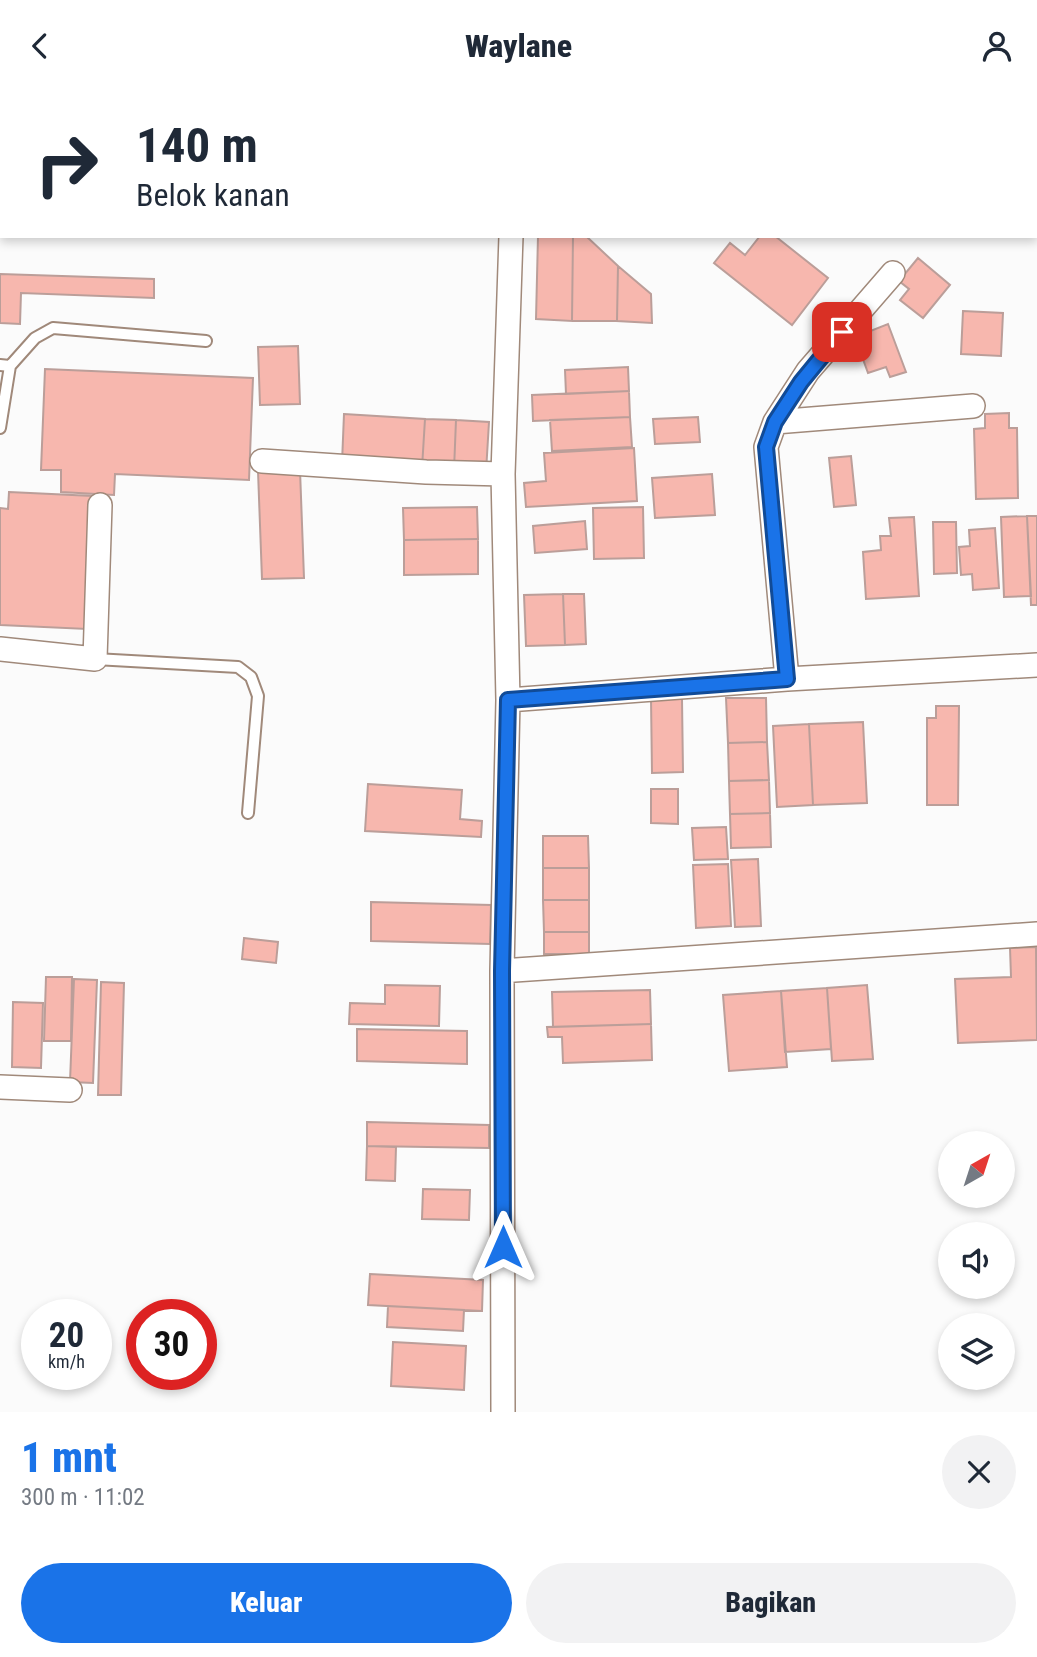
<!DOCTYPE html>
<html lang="id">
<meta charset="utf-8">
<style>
body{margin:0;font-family:"Roboto Condensed",sans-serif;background:#f2f2f3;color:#1f2937;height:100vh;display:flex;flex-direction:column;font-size:26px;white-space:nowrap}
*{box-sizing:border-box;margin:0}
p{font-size:23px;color:#747a83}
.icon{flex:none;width:38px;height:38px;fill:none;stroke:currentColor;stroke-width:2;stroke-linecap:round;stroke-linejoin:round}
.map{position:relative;height:1321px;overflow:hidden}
.drawer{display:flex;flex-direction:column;background:#fff;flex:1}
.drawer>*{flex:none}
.guide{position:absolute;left:0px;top:0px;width:1038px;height:147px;box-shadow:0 4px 10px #0003;background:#fff;color:#1f2937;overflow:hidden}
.needle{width:46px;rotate:39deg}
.fabs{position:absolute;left:938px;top:1040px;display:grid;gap:14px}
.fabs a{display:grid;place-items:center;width:77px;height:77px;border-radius:50%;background:#fff;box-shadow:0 4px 10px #0003;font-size:35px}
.speed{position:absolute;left:21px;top:1208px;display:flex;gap:14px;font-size:35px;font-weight:700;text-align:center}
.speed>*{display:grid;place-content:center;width:91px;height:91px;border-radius:50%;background:#fff;box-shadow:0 4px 10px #0003;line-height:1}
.speed small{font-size:18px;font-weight:400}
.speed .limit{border:10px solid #d22;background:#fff;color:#111}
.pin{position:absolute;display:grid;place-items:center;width:60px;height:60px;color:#fff;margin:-30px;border-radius:14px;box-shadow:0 4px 10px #0006}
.me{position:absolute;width:77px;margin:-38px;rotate:0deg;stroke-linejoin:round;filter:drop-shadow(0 0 5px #0008)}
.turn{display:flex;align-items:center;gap:24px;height:147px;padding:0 21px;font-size:32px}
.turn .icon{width:91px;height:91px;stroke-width:2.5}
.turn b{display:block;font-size:49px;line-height:60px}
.round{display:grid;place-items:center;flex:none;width:74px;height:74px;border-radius:37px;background:#f2f2f3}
.headline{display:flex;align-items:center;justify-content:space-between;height:119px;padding:0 21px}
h1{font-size:42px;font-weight:800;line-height:52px;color:#1a73e8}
.button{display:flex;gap:14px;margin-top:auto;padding:14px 21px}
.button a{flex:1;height:80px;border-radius:42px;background:#1a73e8;color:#fff;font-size:28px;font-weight:800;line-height:80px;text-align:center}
.button a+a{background:#f2f2f3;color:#1f2937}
header{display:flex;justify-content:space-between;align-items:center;height:91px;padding:0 21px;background:#fff;font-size:32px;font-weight:800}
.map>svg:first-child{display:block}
.building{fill:#f7b7ae;stroke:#bb9e99;stroke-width:2}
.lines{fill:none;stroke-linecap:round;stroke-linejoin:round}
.service-casing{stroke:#a0897a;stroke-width:14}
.minor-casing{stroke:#a0897a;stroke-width:26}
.service{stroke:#fff;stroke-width:10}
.minor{stroke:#fff;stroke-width:23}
.route-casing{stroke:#114b97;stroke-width:18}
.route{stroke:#1a73e8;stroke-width:12}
</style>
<header><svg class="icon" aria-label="back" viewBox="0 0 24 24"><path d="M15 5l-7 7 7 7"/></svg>Waylane<svg class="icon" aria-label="person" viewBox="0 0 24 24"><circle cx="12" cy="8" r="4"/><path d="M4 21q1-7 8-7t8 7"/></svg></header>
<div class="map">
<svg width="1037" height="1321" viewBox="0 0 1037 1321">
<rect width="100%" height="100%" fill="#fbfbfb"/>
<path class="building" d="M538,145H573L572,230L536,228Z
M573,145H586L618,175L617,230H572Z
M760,145H775L828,187L792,234L714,172L730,152L745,164Z
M918,167L950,194L923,227L900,209L909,198L899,190Z
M618,175L651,203L652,232L617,230Z
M0,183L154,188V207L21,202L20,233L0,232Z
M963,220L1003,222L1001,265L961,263Z
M888,233L906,281L890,286L886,276L868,282L855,246Z
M298,255L300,313L260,314L258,256Z
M628,276L629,300L566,303L565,279Z
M45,278L253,287L249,389L115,383L114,404L61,401V379H41Z
M629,300L630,326L533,330L532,304Z
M1009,322V337H1017L1018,407L976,408L974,338L985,337V323Z
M344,323L425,328L422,377L342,372Z
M630,326L632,356L552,360L550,329Z
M698,326L700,351L655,353L653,328Z
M425,328L456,329L454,379L422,377Z
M456,329L489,331L486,381L454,379Z
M634,357L637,410L526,416L524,392L546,390L544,362Z
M851,365L856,414L834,416L829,367Z
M300,379L304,487L262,488L258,380Z
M712,383L715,424L655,427L652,387Z
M9,401L93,405L87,538L0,534V417L8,418Z
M477,416L478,448L404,449L403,417Z
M643,416L644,467L594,468L593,417Z
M1027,425L1031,505L1004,506L1001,426Z
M1027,425H1037V514H1031Z
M914,426L919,505L866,508L863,461L881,459L880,445H891L889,427Z
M585,430L587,458L535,462L533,435Z
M933,431H956L957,482L934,483Z
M995,437L999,497L973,499L972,483L961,484L959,456L970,455L969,439Z
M478,448V483L404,484V449Z
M563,503L565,554L526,555L524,504Z
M563,503H584L586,553L565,554Z
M726,607H766L767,651L728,652Z
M651,608H682L683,681L652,682Z
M936,615H959L958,714H927V627H936Z
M863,631L867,712L813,714L809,633Z
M809,633L813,714L777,716L773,635Z
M767,651L769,689L729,690L728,652Z
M769,689L770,722L730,723L729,690Z
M368,693L462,699L460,728L482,730L481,746L365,740Z
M651,698H678V733L651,732Z
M770,722L771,756L731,757L730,723Z
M726,736L728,768L694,769L692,737Z
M543,745H588L589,777H543Z
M758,768L761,835L735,836L731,769Z
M728,773L731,835L696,837L693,774Z
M543,777H589V809H543Z
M543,809H589V841H544Z
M371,811L491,814L490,853L371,850Z
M544,841H589V863H544Z
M244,847L278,851L276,872L242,868Z
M1036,856L1037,949L958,952L955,888L1011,886L1010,857Z
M46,886H72L71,950H44Z
M74,888L97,889L93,992L70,991Z
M101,891L124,892L121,1004H98Z
M385,894L440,895L439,935L349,933L350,912L385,913Z
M867,894L873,968L832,970L827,897Z
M827,897L831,958L785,961L781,900Z
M650,899L651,933L553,936L552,901Z
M781,900L787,976L729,980L723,904Z
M13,911L43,912L41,977L12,976Z
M651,933L652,969L563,972L562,946H548L547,936Z
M357,938L467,940V973L357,970Z
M367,1031L489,1034V1057L367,1055Z
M367,1055L396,1056L395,1090L366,1089Z
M423,1098L470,1099L469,1129L422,1128Z
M370,1183L483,1189L482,1220L368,1214Z
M388,1215L464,1219L463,1240L387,1236Z
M393,1251L466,1255L464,1299L391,1295Z"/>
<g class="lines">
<g class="service-casing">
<path id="service" d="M0,274L10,275L35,247L53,237L206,250
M0,337L10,275
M95,568L238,576L251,586L258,605L248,722"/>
</g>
<g class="minor-casing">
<path id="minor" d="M370,0L372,2
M642,2L643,0
M775,331L973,315
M262,370L426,381L503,383
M0,558L95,568L100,414
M787,588L766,356L775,331L808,280L893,182
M508,609L787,588L1037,574
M502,880L1037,843
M0,996L70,999
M503,1321L502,880L508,609L503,383L511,145"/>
</g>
<use href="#service" class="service"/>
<use href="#minor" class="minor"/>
</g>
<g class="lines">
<g class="route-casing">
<path id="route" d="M503,1156L502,880L508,609L787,588L766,356L775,331L801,291L842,241"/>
</g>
<use href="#route" class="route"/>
</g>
</svg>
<div class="fabs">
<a><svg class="needle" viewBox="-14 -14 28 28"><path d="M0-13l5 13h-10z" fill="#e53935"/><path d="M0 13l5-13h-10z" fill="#747a83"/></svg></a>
<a><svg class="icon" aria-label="sound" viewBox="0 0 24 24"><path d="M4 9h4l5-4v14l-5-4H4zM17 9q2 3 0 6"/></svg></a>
<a><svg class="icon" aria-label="layers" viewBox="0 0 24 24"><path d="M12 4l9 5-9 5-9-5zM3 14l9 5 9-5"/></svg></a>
</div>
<div class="speed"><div>20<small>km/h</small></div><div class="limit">30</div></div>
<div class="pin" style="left:842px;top:241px;background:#d93025"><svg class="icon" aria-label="arrive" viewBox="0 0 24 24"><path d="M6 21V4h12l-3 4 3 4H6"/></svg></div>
<svg class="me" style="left:503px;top:1156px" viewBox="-20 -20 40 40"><path d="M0-17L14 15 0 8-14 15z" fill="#1a73e8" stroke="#fff" stroke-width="4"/></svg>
<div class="guide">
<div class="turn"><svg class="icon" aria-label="right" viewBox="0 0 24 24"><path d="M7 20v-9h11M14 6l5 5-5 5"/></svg><div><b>140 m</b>Belok kanan</div></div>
</div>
</div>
<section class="drawer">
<div class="headline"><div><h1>1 mnt</h1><p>300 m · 11:02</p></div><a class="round"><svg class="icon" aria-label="close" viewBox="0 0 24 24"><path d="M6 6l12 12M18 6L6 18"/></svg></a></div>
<div class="button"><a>Keluar</a><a>Bagikan</a></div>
</section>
